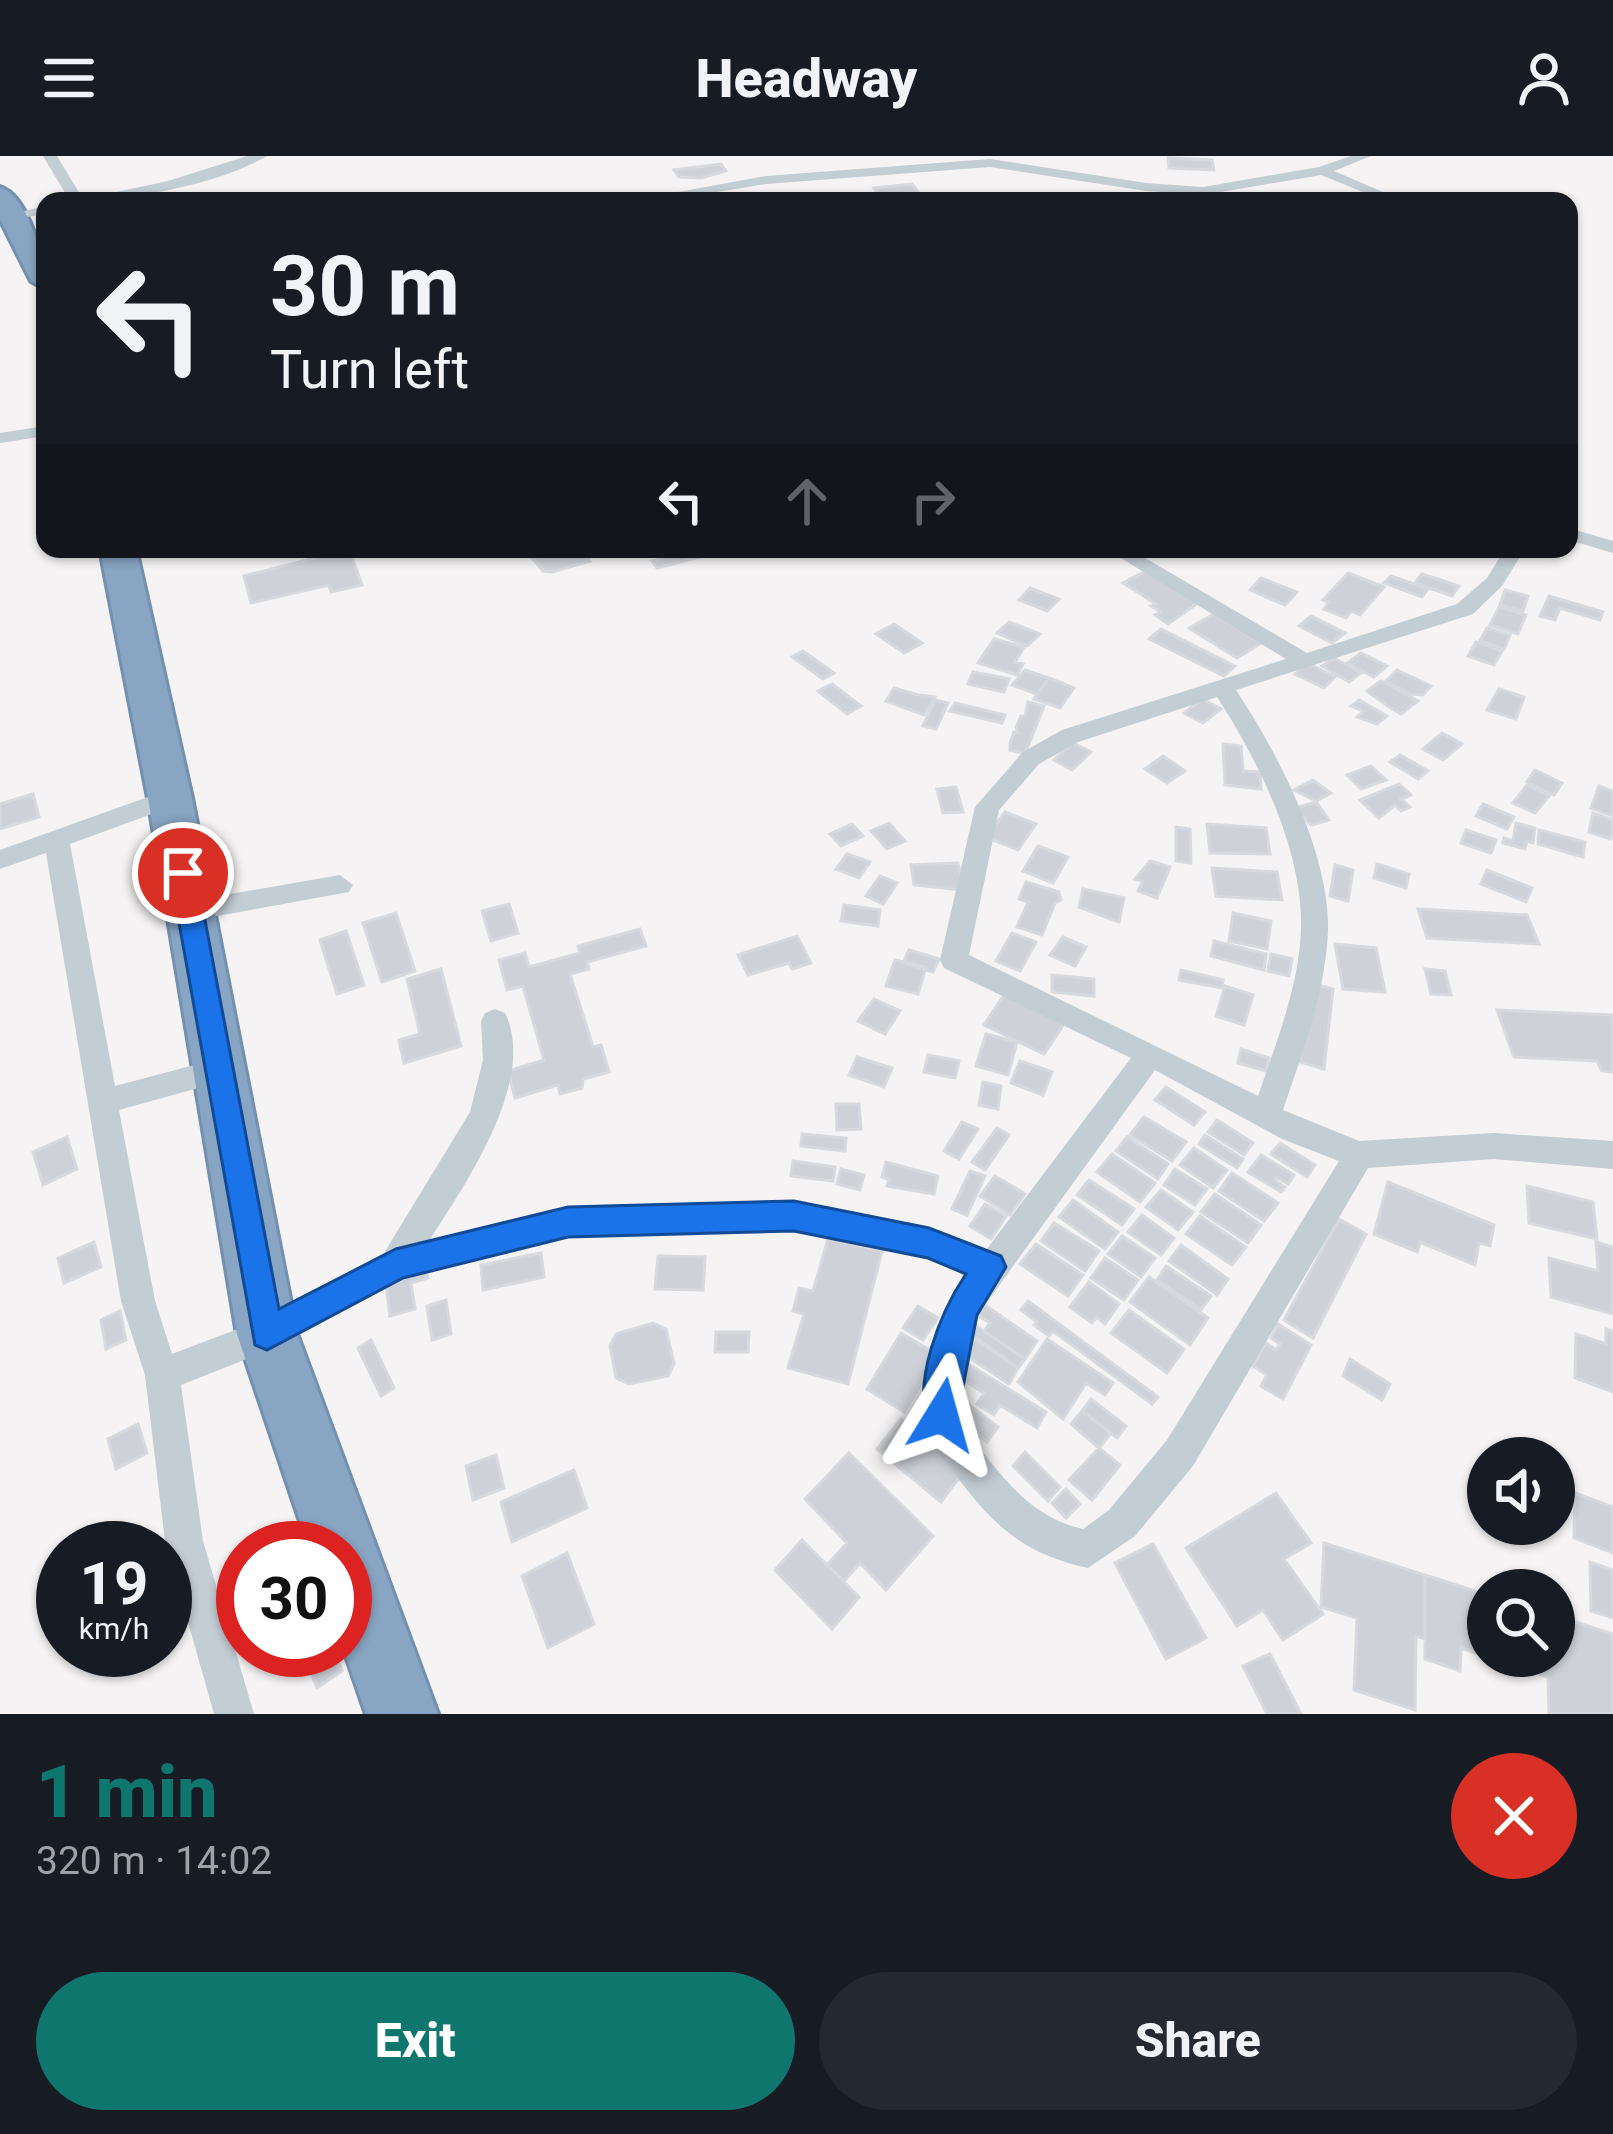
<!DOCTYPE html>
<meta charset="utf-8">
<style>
body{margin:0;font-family:Roboto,sans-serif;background:#242831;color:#f1f3f6;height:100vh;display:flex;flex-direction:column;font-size:45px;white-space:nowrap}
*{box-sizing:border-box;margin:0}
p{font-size:39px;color:#9ea1a6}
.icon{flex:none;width:66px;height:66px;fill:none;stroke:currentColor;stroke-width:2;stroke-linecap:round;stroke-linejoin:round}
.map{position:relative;height:1558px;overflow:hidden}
.sheet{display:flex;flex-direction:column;background:#171b24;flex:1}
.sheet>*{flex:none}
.hud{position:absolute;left:36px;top:36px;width:1542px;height:366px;border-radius:24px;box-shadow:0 3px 9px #0004;background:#171b24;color:#f1f3f6;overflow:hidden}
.fabs{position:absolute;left:1467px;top:1281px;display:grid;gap:24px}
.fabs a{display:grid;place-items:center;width:108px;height:108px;border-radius:50%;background:#171b24;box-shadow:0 3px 9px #0004;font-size:60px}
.speed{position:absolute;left:36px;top:1365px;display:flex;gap:24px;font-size:60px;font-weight:700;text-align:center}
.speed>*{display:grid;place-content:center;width:156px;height:156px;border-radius:50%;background:#171b24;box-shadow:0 3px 9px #0004;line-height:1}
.speed small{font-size:30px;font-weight:400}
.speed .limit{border:18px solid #d22;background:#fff;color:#111}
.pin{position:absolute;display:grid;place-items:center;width:102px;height:102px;color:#fff;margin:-51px;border:6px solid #fff;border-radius:50%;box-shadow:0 3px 12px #0007}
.me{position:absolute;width:132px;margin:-66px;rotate:8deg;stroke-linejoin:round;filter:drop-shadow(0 0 9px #0008)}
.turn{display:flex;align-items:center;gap:42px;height:252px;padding:0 36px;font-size:54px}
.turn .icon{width:156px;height:156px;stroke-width:2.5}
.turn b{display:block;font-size:84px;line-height:102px}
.lanes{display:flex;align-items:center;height:114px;padding:0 36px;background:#0003;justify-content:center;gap:60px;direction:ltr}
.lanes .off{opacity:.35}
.round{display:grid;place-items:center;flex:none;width:126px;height:126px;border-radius:63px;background:#242831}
.headline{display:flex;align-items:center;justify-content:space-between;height:204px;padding:0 36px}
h1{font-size:72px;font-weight:800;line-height:90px;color:#0f766e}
.primary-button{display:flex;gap:24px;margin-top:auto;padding:24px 36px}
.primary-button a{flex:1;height:138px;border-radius:72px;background:#0f766e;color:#fff;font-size:48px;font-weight:800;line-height:138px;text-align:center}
.primary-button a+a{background:#242831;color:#f1f3f6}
header{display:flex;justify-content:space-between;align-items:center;height:156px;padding:0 36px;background:#171b24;font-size:54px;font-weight:800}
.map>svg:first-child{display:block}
.building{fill:#ced2d8;stroke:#d6d9de;stroke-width:3}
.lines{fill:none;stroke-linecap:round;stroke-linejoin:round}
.highway-casing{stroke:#7390af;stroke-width:6}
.street{fill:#c3cdd4;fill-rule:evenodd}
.highway{fill:#88a5c3;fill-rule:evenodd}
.route{fill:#1a73e8;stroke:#114b97;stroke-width:3}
</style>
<header><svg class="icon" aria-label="menu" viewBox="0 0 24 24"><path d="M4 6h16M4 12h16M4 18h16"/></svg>Headway<svg class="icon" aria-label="person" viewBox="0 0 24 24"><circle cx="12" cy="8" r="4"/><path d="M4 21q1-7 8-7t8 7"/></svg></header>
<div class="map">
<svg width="1613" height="1558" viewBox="0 0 1613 1558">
<rect width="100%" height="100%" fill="#f5f3f3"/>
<path class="building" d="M1168,2L1212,4L1214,14L1169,12Z
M721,8L726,15L701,22L679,21L674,14Z
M912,28L919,37L881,41L874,32Z
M349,393L362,429L331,436L329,429L251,447L244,420Z
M569,393H583L590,405L552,416L543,415L532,402Z
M655,393H703L708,399L657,412L652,405L661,403Z
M1146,415L1198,447L1168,468L1155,459L1161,456L1151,450L1156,448L1123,427Z
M1348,417L1384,431L1360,459L1351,455L1346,462L1324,453L1329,446L1323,444Z
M1422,418L1459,430L1452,440L1415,427Z
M1391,420L1428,433L1422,441L1384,427Z
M1261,422L1297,436L1285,449L1250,434Z
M1030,432L1059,443L1047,455L1019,444Z
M1505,434L1528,440L1523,455L1500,449Z
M1549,440L1603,456L1600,464L1560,452L1555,464L1540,460Z
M1499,451L1526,459L1518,478L1490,469Z
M1214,458L1261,487L1237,502L1189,472Z
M1311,460L1345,477L1332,487L1299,470Z
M1009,466L1040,478L1027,490L997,477Z
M894,468L922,487L904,497L876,478Z
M1487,472L1510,479L1504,493L1480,485Z
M1161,473L1235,510L1224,520L1149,483Z
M994,483L1024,491L1015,506L1023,508L1017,519L978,507Z
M1476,486L1502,495L1494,509L1468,500Z
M803,495L834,517L823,523L792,501Z
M1361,497L1387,510L1374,521L1347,507Z
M1334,502L1361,517L1349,526L1322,510Z
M1307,507L1335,521L1324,532L1295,518Z
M1025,514L1049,522L1037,538L1012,529Z
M1397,514L1431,530L1423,539L1411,538L1386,525Z
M973,516L1009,523L1004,536L968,528Z
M1049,522L1074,532L1060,552L1034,543Z
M1381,525L1418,545L1401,558L1389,551L1367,535Z
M832,528L861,550L847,558L818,535Z
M894,532L918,539L935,541L924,559L886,545Z
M1499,533L1524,541L1516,563L1487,554Z
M1202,543L1221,553L1203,567L1184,557Z
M935,544L948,547L936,573L923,570Z
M1359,544L1387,560L1377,568L1357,561L1364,555L1351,550Z
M1028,546L1044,550L1025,598L1010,594V587L1014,576L1018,577L1016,571L1021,560H1025Z
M955,547L1005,559L1002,567L950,555Z
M1442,577L1462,588L1443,604L1423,593Z
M1073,587L1091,596L1072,614L1054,604Z
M1223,588L1241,590L1243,615L1260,616L1261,633L1225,629Z
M1400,599L1428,615L1418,623L1390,606Z
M1163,600L1185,615L1167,627L1145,613Z
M1371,610L1386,624L1361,633L1347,619Z
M1535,614L1562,627L1554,639L1527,626Z
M1313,624L1331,637L1316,645L1294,634Z
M1399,628L1411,639L1401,643L1410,651L1401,655L1395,649L1379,662L1360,644Z
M1527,629L1549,640L1535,657L1513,647Z
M1599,630L1613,635V660L1591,652Z
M956,631L963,656L943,657L937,633Z
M33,638L39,661L0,673V648Z
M1316,646L1329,664L1311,669L1295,652Z
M1483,648L1514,661L1507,673L1476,660Z
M1005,656L1036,668L1018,694L986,681Z
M1593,657L1613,664L1611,683L1589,676Z
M889,667L905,685L887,693L871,675Z
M1516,667L1535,672L1533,687L1527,685L1525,693L1503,687L1504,682L1513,685Z
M852,668L863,680L841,690L830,678Z
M1207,668L1266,672L1270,698L1210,697Z
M1176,671L1190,673L1191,707L1176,705Z
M1466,674L1496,684L1491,697L1461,687Z
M1539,674L1585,686L1583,701L1538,688Z
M1038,690L1068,701L1053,727L1023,715Z
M847,698L870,706L859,722L836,713Z
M1150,705L1170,711L1157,742L1138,735L1143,725L1135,723Z
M958,707L963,734L914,729L911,709Z
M1377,708L1409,718L1406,732L1374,722Z
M1335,709L1353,714L1348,745L1330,740Z
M1212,712L1277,716L1282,744L1216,740Z
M1487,714L1532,732L1526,746L1481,728Z
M880,720L897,727L883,748L866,740Z
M1026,726L1059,736L1061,744L1055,747L1042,779L1017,771L1028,746L1019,743Z
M1083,733L1124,742L1119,766L1079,751Z
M509,748L518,777L491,785L482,755Z
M844,749L880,754L878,770L841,765Z
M1418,753L1527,759L1539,788L1427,782Z
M396,757L415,815L382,826L363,767Z
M1233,757L1271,765L1267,793L1229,785Z
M640,773L646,790L587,806L589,813L570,818L593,891L601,889L609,916L583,923L582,932L560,938L558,929L515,942L508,915L544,904L523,830L507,834L499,804L525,797L529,811L580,797L578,790Z
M346,775L364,829L337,838L320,784Z
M1012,777L1036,786L1020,815L996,805Z
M797,780L811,807L792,813L789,807L748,819L738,799Z
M1063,781L1086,791L1075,810L1050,799Z
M1214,785L1266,798L1264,814L1211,800Z
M1335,788L1376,792L1385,836L1343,833Z
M909,794L939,803L933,816L903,807Z
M1271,798L1292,803L1289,820L1268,815Z
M895,804L926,811L918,838L886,830Z
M441,813L461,890L404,907L399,884L420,878L407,823Z
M1425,813L1445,815L1451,839L1431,838Z
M1181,814L1223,824L1222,832L1179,824Z
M1052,819L1094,823V840L1052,836Z
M1311,827L1333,833L1324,913L1300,906Z
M1225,830L1253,839L1244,869L1216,860Z
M1004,839L1064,868L1044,898L984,869Z
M874,843L900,855L885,878L858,865Z
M1497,854L1613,859V916L1602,915L1597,905L1514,901Z
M986,878L1017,886L1008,919L976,910Z
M1241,893L1269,902L1266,915L1238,907Z
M928,899L959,905L955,922L924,916Z
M857,901L892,912L884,931L849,919Z
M1020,905L1052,916L1043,939L1011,927Z
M983,926L1001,930L998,953L979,949Z
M1166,931L1205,956L1194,969L1155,944Z
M836,948H859L861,973L837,974Z
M1144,961L1186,986L1172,1005L1130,979Z
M1217,964L1253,987L1244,999L1208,976Z
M962,966L978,973L959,1003L944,995Z
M997,972L1009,979L985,1014L972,1006Z
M802,978L846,982L845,995L801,990Z
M1205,979L1243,1003L1237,1012L1199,988Z
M67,981L77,1013L43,1029L33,996Z
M1127,981L1168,1008L1158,1023L1116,995Z
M1280,987L1315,1009L1307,1021L1271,998Z
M1194,992L1227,1014L1213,1032L1180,1009Z
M1112,998L1155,1027L1140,1046L1097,1016Z
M1261,999L1294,1019L1288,1028L1276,1021L1274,1024L1285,1031L1281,1036L1248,1016Z
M793,1005L835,1011L833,1025L791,1020Z
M886,1006L938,1020L934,1038L887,1030L889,1023L882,1021Z
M841,1013L864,1019L860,1034L837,1028Z
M1175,1013L1207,1033L1195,1049L1164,1029Z
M970,1015L985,1020L967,1059L952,1053Z
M1232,1017L1278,1047L1264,1065L1219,1035Z
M995,1020L1025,1038L1010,1059L980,1040Z
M1089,1024L1134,1053L1122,1069L1077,1039Z
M1388,1026L1494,1069L1490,1090L1479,1087L1475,1109L1420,1086L1417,1096L1374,1078Z
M1527,1030L1593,1046L1597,1083L1529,1067Z
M1161,1034L1193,1056L1178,1074L1146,1051Z
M1215,1038L1261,1069L1248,1087L1201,1056Z
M1073,1044L1118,1076L1105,1093L1059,1061Z
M985,1048L1006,1060L991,1083L970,1070Z
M1142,1059L1174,1082L1161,1099L1128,1076Z
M1200,1060L1246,1091L1232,1109L1186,1078Z
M1339,1063L1366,1078L1313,1182L1284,1164Z
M1054,1067L1099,1095L1085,1115L1041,1085Z
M1122,1080L1155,1102L1141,1121L1108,1098Z
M828,1083L882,1095L848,1228L788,1212L804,1158L793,1155L799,1132L813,1135Z
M94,1086L101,1111L64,1127L58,1102Z
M1596,1086L1613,1091V1158L1551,1141L1549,1102L1598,1115Z
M1036,1088L1083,1119L1068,1140L1020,1108Z
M1181,1089L1228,1123L1217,1139L1169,1105Z
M541,1097L544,1121L483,1134L481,1109Z
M658,1100L705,1101L703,1134L655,1133Z
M1105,1102L1138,1124L1124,1144L1091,1122Z
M1166,1110L1211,1140L1201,1154L1157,1124Z
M426,1115L428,1122L411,1127L415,1153L390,1160L386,1128Z
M1149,1121L1208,1162L1190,1189L1130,1146Z
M1089,1126L1119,1148L1105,1168L1097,1161L1092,1167L1070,1151Z
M446,1144L451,1178L432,1184L427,1150Z
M1028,1145L1158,1241L1152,1248L1053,1175L1049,1180L1034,1169L1037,1166L1021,1154Z
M982,1147L1037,1185L1025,1203L984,1175L990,1167L975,1158Z
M918,1150L938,1162L923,1184L903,1172Z
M1129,1154L1184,1193L1167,1217L1111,1177Z
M120,1155L126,1184L106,1193L101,1164Z
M653,1167L666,1173L674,1208L668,1220L629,1228L616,1222L610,1190L616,1178Z
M1278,1168L1311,1189L1283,1243L1261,1230L1267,1219L1253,1210L1266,1187L1276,1194L1280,1188L1271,1182Z
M976,1170L1025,1203L1018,1212L971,1178Z
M1606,1173L1613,1175V1236L1575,1222L1576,1178L1606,1188Z
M716,1176H749L748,1196H715Z
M901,1177L938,1199L904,1256L867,1233Z
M974,1183L1018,1212L1009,1228L964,1198Z
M1047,1183L1113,1227L1105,1239L1086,1227L1063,1263L1018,1226Z
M371,1184L394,1232L381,1240L358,1192Z
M1350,1203L1390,1228L1382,1244L1343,1220Z
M968,1208L1046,1256L1037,1272L1000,1249L994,1259L977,1248L984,1237L960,1222Z
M1091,1243L1126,1270L1117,1282L1082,1255Z
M968,1248L998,1271L987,1286L957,1262Z
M1082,1255L1111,1277L1099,1292L1071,1268Z
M901,1263L964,1315L941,1346L877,1293Z
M138,1268L147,1297L116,1313L108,1283Z
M1099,1292L1120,1309L1092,1344L1069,1324Z
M1025,1296L1060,1331L1048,1345L1013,1310Z
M849,1297L933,1380L886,1434L860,1407L844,1425L827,1409L847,1387L805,1343Z
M496,1299L504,1332L473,1344L466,1310Z
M574,1314L587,1352L512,1386L501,1346Z
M1066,1333L1080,1348L1066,1362L1052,1347Z
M1276,1337L1311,1387L1284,1403L1323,1458L1283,1484L1263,1454L1237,1470L1186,1392Z
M1575,1337L1613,1351V1397L1574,1382Z
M802,1384L859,1441L832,1473L775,1414Z
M1324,1387L1425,1419V1483L1416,1480L1415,1554L1354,1534L1357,1462L1321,1451Z
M1153,1388L1206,1482L1166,1503L1115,1407Z
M567,1397L594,1468L548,1492L522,1420Z
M1590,1406L1613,1414V1462L1591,1455Z
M1425,1419L1488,1439V1500H1554V1459L1613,1478V1558H1549L1548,1521L1461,1492L1460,1515L1425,1503Z
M316,1494H334L342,1515L317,1532L305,1500Z
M1270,1498L1301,1558H1267L1243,1510Z"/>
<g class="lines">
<g class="highway-casing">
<path id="highway" d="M0,31C29,40 45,106 45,133L31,125L0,63Z
M100,393H136L192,642L297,1178L438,1558H366L344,1494L345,1392H309L237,1178L148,642Z"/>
</g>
<path class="street" d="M43,0H57L83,43L168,25L247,0H267C218,29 127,45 70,45Z
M1351,0H1371L1334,15L1404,45H1385L1321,19L1203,39L1146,35L990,11L766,28L662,45H629L766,20L990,3L1146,27L1203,31L1319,11Z
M45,50V58L15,63L8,59Z
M45,270V280L0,287V277Z
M1569,372L1613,385V397L1569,384Z
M1106,393H1130L1307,497L1457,448L1487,422L1505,393H1525L1502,430L1473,458L1236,534C1278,597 1330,698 1328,774C1326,835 1302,897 1283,954L1359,985L1494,977L1613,985V1013L1494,1003L1368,1012L1193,1310L1135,1380L1088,1412C1023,1398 993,1369 954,1317C942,1300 927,1281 924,1259C919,1218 944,1150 968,1118L928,1102L794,1074L569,1081L402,1122L279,1190L181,1229L203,1385L254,1558H214L165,1385L145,1219L121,1145L46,697L0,713V694L170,633L182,642L179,648L70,688L115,930L217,903L227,906L232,915L227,924L119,954L155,1145L172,1198L256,1166L384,1097L470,956L483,904L481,865L485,857L495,853L505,857C538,924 464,1030 429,1085L569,1051L794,1046L929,1072L986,1094L1131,902L944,812L940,804L975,651L1023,596L1062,574L1286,503ZM1217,541C1258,604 1303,694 1301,771C1300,828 1276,887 1258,940L969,799L999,654L1039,608L1078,586ZM1155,914L1282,983L1339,1005L1167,1284L1109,1354L1083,1373C1027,1361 997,1314 964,1271L960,1259L962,1222L977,1160Z
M340,719L353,729L349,736L190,765L177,755L190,745Z"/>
<use href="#highway" class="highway"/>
</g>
<path class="route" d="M183,707L196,717L279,1153L396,1093L568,1051L794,1045L929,1072L1001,1100L1006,1111L977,1159L955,1272L942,1277L929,1272C911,1227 941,1155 966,1118L928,1102L794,1075L568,1081L403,1122L267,1194L255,1189L170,717Z"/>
</svg>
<div class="fabs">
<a><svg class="icon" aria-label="sound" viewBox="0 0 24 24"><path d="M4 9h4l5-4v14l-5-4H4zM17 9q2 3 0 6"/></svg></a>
<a><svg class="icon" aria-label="search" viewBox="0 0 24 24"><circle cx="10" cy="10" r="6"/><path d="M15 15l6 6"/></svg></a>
</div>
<div class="speed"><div>19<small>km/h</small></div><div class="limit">30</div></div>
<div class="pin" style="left:183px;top:717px;background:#d93025"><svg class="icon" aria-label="arrive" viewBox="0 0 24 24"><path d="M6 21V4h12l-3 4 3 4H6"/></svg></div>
<svg class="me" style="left:942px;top:1259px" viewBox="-20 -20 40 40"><path d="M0-17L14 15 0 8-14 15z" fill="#1a73e8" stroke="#fff" stroke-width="4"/></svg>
<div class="hud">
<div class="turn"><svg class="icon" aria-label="left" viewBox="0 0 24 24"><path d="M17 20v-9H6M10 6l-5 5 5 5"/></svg><div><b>30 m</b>Turn left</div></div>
<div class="lanes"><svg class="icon" aria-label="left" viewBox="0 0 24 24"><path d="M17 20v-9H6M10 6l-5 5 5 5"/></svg><svg class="icon off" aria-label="ahead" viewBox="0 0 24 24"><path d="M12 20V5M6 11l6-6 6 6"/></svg><svg class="icon off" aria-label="right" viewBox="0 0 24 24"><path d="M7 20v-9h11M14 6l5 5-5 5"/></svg></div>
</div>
</div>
<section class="sheet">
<div class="headline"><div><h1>1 min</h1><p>320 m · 14:02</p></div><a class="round" style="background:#d93025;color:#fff"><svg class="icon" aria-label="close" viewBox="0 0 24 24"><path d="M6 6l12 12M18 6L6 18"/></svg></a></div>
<div class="primary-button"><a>Exit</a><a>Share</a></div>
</section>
